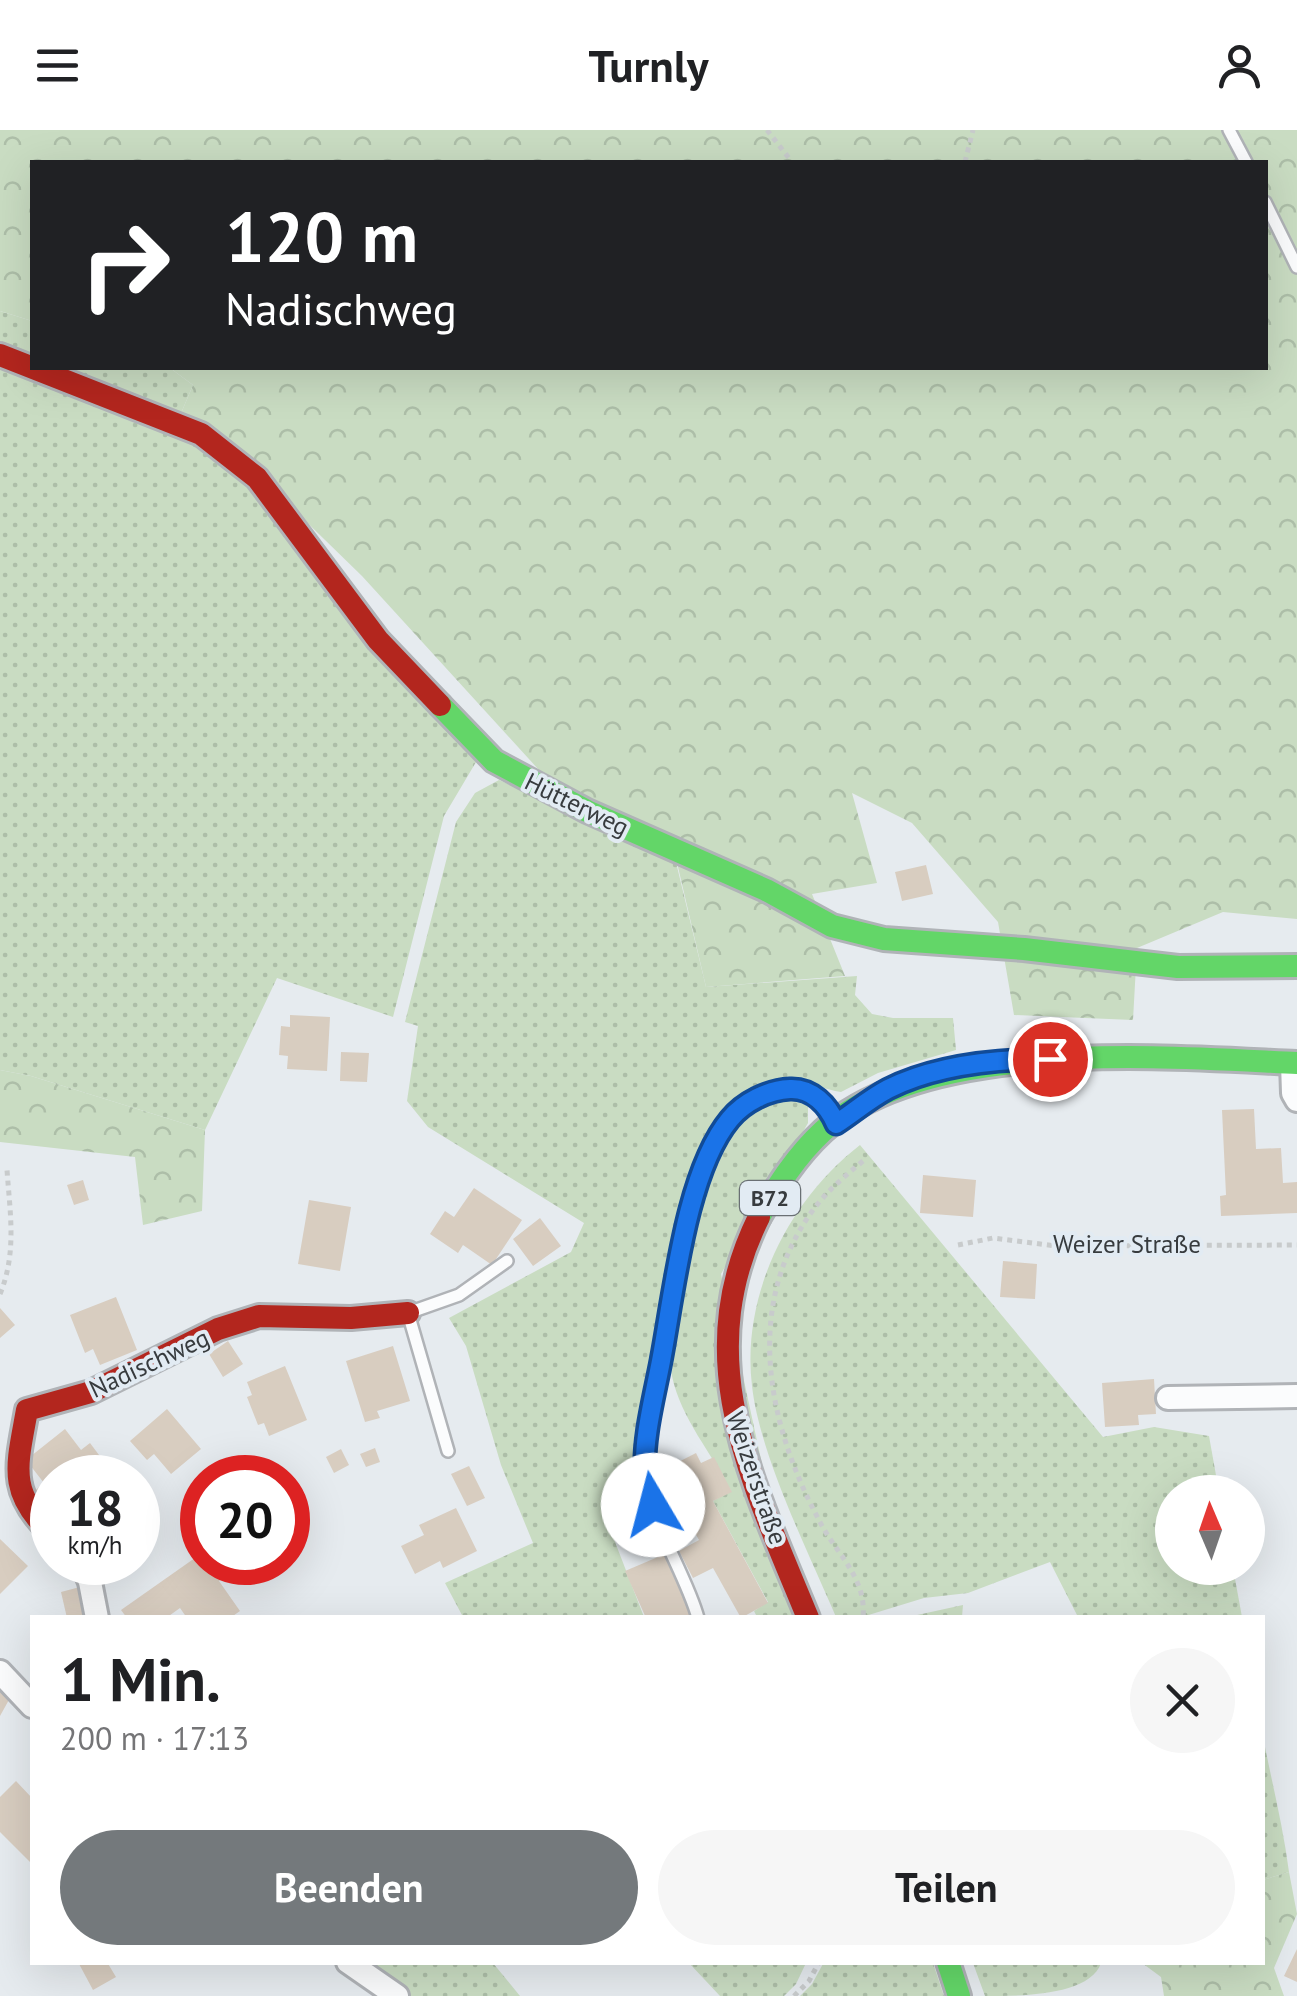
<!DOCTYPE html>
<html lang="de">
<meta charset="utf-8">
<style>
body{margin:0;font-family:"PT Sans",sans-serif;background:#f6f6f6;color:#202124;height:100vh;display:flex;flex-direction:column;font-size:38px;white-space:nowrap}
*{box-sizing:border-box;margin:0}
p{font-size:32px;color:#757577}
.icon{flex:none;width:55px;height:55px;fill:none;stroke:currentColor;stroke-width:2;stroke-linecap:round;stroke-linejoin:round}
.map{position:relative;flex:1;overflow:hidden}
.details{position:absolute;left:30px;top:1485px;width:1235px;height:350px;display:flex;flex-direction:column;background:#fff;border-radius:0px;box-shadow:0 10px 40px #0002}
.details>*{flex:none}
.banner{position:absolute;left:30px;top:30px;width:1238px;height:210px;border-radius:0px;box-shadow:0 10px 40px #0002;background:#202124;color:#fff;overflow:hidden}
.needle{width:65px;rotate:358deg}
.fabs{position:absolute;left:1155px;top:1345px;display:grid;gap:20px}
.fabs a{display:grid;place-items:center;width:110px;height:110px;border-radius:50%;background:#fff;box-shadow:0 10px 40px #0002;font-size:50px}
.speed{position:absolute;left:30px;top:1325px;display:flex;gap:20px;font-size:50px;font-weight:700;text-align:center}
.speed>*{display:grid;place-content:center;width:130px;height:130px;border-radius:50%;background:#fff;box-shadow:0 10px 40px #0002;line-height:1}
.speed small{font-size:25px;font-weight:400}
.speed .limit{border:15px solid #d22;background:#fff;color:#111}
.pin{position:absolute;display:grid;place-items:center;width:85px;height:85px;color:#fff;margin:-42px;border:5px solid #fff;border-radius:50%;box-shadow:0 2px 10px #0007}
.me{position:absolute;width:110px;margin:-55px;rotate:352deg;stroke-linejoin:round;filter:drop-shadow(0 0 8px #0008)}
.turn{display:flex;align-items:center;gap:35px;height:210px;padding:0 30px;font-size:45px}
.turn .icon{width:130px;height:130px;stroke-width:2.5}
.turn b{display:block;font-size:70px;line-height:85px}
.round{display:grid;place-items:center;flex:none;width:105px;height:105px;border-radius:52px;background:#f6f6f6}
.head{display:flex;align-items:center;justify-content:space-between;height:170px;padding:0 30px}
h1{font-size:60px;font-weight:600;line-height:75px}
.action{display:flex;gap:20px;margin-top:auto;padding:20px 30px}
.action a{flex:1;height:115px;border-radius:60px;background:#74797c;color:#fff;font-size:40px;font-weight:600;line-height:115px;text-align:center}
.action a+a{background:#f6f6f6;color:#202124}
header{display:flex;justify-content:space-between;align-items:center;height:130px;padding:0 30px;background:#fff;font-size:45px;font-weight:600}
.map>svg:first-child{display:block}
.grass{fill:url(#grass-dots)}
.forest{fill:url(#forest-crowns)}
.building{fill:#d8cdc0}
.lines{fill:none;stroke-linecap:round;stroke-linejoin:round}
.lane-casing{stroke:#b0b3b7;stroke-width:16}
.street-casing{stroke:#b0b3b7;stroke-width:28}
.fast-casing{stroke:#b0b3b7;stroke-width:28}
.jam-casing{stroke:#b0b3b7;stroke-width:28}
.path{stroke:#c8cbcc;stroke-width:5;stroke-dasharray:5 5;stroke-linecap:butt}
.lane{stroke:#fbfcfd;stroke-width:11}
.street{stroke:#fbfcfd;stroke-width:22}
.fast{stroke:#63d668;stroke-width:22}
.jam{stroke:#b3261e;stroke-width:22}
.route-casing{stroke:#114b97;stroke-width:25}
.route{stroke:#1a73e8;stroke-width:18}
.labels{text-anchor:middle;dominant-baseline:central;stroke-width:8;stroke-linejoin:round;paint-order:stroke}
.shield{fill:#e2ebf3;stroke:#6a7074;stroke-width:2.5}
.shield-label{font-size:22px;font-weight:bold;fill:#373b3e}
.street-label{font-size:25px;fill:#373b3e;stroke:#e2ebf3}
</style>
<header><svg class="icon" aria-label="menu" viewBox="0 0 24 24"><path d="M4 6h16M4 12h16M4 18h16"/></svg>Turnly<svg class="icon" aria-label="person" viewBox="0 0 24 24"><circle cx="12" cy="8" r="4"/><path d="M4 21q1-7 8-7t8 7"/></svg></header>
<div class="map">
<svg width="1297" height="1866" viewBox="0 0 1297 1866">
<defs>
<pattern id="grass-dots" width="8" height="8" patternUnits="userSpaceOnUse" patternTransform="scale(2.5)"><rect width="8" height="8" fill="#c9dcc2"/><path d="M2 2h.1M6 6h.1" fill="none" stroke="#adbea8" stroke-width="1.8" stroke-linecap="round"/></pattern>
<pattern id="forest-crowns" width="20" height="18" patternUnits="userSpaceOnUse" patternTransform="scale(2.5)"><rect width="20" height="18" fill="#c9dcc2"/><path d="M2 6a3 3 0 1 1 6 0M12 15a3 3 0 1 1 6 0" fill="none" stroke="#adbea8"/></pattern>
</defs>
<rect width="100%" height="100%" fill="#e6ebef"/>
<path class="grass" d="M0,181L32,191V233L0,219Z
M0,234L211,320L255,353L479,627L444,686L393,887L277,848L205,1000L31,946L0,940Z
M42,238H170L193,255L179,288Z
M499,650L674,724L706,857L857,846L855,865L872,884L893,888H953L956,920L878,943L841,962C825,960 812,952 796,951C732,948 706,1006 688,1056L692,1055L672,1138L624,1393L610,1399L644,1487H463L445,1453L533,1413L501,1335L466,1216L449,1188L571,1122L584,1093L428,997L407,971L418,896L405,892L456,692L475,663Z
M792,969L808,976V993L721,1144L795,1487H757L754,1481L768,1472L713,1371L731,1361C712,1323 681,1289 672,1246C662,1199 706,1019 742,985C757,972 774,970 792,969Z
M860,1015L1103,1307L1154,1297L1209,1306L1219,1362H1172V1438H1233L1242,1487H1078L1050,1432L968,1463L924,1468L862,1487H836C808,1421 760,1326 752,1256C741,1164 789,1070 860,1015Z
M963,1475L962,1487H908Z
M1262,1602C1271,1649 1283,1695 1289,1742L1263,1750Z
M824,1832L933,1833L944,1866H800L812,1854Z
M361,1833H493L520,1866H409Z
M689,1833H806L796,1854L784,1866H720Z
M973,1833V1832L1101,1833C1090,1866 1020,1866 985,1866Z"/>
<path class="forest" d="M0,0H1297V789L1223,782L1137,818L1133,890L1014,885L998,792L912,693L852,663L877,753L812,764L845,846L706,857L671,707L549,651L362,446L249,336L179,288L193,255L170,238H1265V32H32V191L0,181Z
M0,940L31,946L205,1000L202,1081L143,1095L135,1027L0,1012Z
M1289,1742L1297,1784L1274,1838L1284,1866H1164L1161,1847L1142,1833L1262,1832L1263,1750Z"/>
<path class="building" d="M926,735L933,764L902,771L895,742Z
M290,885L330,887L327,941L287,939L288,926L279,925L281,896L290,897Z
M341,922L369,923L367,952L340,951Z
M1254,979L1256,1019L1281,1018L1283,1053L1297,1052V1083L1221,1086L1220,1066L1226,1065L1222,980Z
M923,1045L976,1050L973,1087L920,1083Z
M83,1050L89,1070L74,1075L67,1055Z
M474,1058L522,1090L492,1135L463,1115L458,1123L430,1104L445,1081L454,1087Z
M309,1070L351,1077L340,1141L298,1134Z
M540,1088L561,1116L533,1136L513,1109Z
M1003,1131L1037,1134L1035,1169L1000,1167Z
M116,1167L137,1220L100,1235L93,1219L85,1223L70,1185Z
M0,1178L15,1195L0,1208Z
M228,1211L243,1234L223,1247L209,1224Z
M393,1216L410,1271L377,1281L380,1288L365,1292L346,1231Z
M285,1236L307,1290L269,1306L264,1293L258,1295L247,1267L252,1265L247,1252Z
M1154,1249L1156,1284L1138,1285L1139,1295L1105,1297L1102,1253Z
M167,1279L201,1319L171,1344L154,1324L147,1330L130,1311Z
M65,1299L81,1320L90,1313L111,1341L103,1348H52V1387L31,1364L44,1353L26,1330Z
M375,1318L380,1332L366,1337L360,1324Z
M341,1319L349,1335L334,1343L326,1327Z
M696,1323L701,1333L714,1327L732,1362L713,1371L768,1473L741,1488L713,1438L693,1448L679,1421L699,1410L685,1385L677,1389L655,1344Z
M469,1336L485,1368L467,1376L451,1344Z
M456,1378L477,1421L443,1438L440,1431L415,1444L401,1416L424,1405L419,1395Z
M0,1409L28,1436L0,1464Z
M202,1423V1432H213L223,1447L219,1451L240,1481L230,1488H187L180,1478L166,1488H127L121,1480Z
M665,1424L692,1488H646L625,1441Z
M80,1457L87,1485L67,1488L61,1462Z
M0,1562L10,1568L0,1586Z
M16,1651L32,1668V1734L0,1702V1667Z
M1297,1819V1852L1284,1846Z
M78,1832H107L116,1847L93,1860Z"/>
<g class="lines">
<g class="lane-casing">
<path id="lane" d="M1229,0L1246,32
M1265,72L1297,137
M448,1321L408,1183L459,1165L507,1131
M698,1488C686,1443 644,1382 645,1338C647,1295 657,1253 665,1210C677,1143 686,1049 727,993C741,974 763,963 785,960C805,957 826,969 833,988"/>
</g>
<g class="street-casing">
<path id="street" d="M1292,933L1293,963L1297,970
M1168,1268L1297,1266
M82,1432L90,1452L97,1488
M0,1542L32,1576
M348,1832L397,1866"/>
</g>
<g class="fast-casing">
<path id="fast" d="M440,575L494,631L587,681L766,760L832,796L884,809L1024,819L1178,837L1297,836
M759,1087C778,1055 796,1026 823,1001C927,907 1164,927 1297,933
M948,1832L959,1866"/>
</g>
<g class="jam-casing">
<path id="jam" d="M0,225L201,304L257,348L378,510L440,575
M759,1087C688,1230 753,1353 808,1488
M52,1404C7,1362 17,1336 27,1280L91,1262L218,1199L259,1186L351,1188L408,1183"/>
</g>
<path class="path" d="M767,0L792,32
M965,32L973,0
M863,1031C845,1046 827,1061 813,1080C743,1176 767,1294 820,1392C837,1425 867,1448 863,1488
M958,1115L993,1108L1056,1116L1297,1115
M0,1164C17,1123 10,1083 7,1040
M794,1866L809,1851L819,1832"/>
<use href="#lane" class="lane"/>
<use href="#street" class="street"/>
<use href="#fast" class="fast"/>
<use href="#jam" class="jam"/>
</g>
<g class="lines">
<g class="route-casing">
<path id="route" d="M653,1375C649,1365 646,1356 645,1345C643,1307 654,1268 661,1231C674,1163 686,1042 730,989C744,972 768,960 790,959C812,958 828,975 836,994C853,983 869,969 888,959C936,935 997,929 1050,929"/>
</g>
<use href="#route" class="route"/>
</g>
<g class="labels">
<rect class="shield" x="740" y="1051" width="60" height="34" rx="8"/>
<g class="shield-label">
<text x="770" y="1068">B72</text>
</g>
<g class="street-label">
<text transform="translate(577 674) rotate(26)">Hütterweg</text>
<text x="1127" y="1114">Weizer Straße</text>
<text transform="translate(149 1233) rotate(-25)">Nadischweg</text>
<text transform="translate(757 1348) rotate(71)">Weizerstraße</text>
</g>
</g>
</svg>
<div class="fabs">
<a><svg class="needle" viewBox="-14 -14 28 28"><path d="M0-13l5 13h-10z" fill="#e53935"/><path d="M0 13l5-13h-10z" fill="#757577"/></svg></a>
</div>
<div class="speed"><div>18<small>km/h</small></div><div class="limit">20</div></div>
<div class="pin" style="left:1050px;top:929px;background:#d93025"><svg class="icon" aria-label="arrive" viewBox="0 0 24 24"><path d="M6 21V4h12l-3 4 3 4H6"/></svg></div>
<svg class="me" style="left:653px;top:1375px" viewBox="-20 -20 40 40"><circle r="19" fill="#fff"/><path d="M0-13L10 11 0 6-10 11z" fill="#1a73e8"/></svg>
<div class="banner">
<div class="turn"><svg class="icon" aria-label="right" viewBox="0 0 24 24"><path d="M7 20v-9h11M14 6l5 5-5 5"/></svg><div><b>120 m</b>Nadischweg</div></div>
</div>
<section class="details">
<div class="head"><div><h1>1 Min.</h1><p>200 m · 17:13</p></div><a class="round"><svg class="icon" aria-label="close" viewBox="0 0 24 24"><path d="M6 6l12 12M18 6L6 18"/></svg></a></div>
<div class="action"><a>Beenden</a><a>Teilen</a></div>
</section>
</div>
